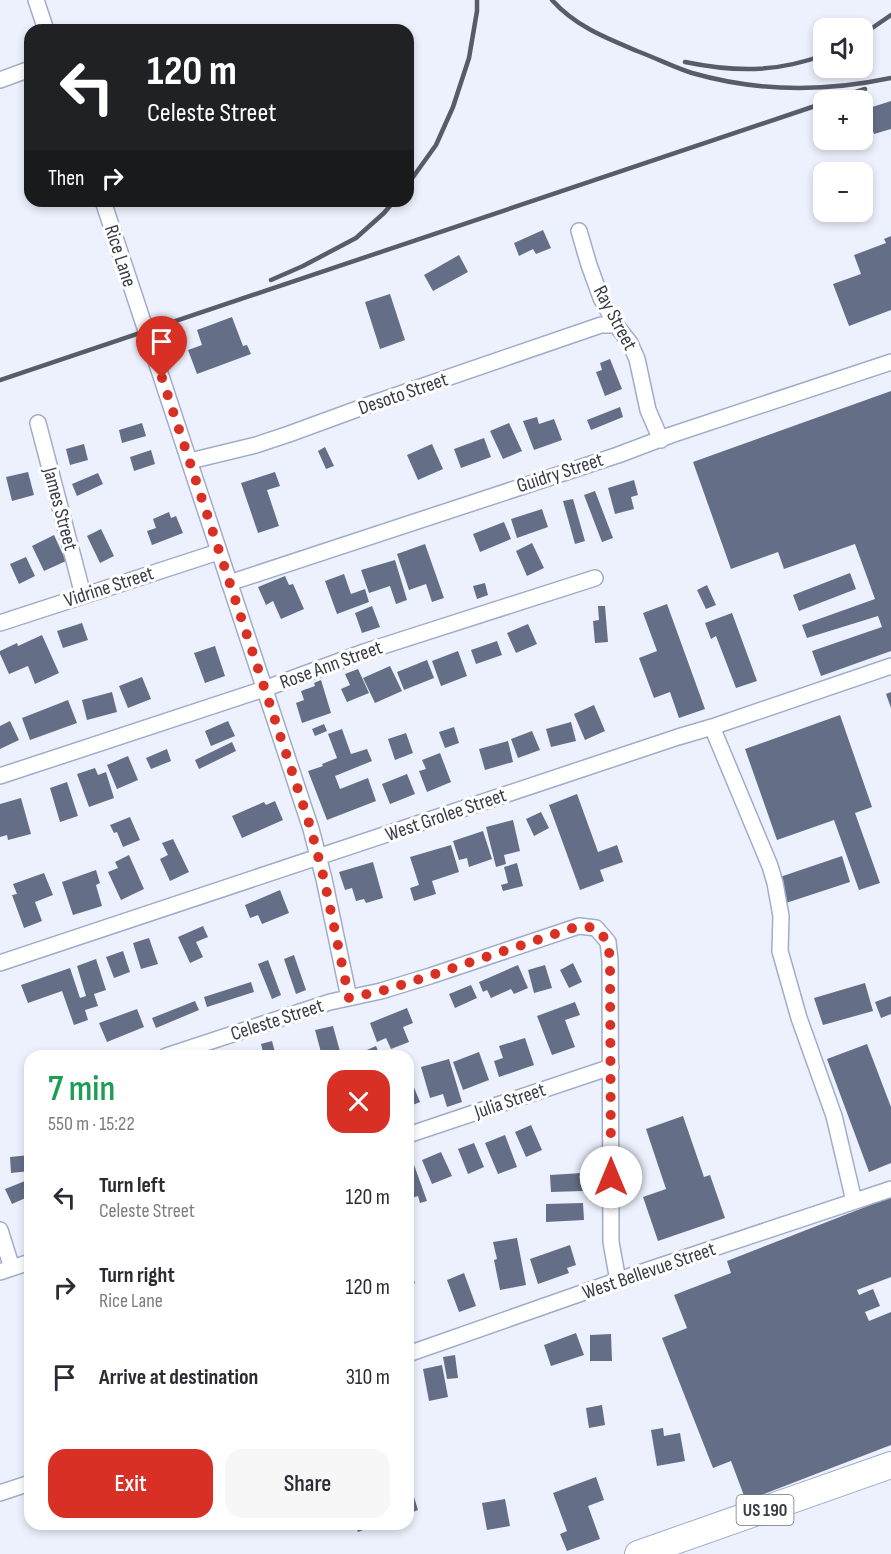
<!DOCTYPE html>
<meta charset="utf-8">
<style>
body{margin:0;font-family:"Sofia Sans Condensed",sans-serif;background:#f7f7f7;color:#2b2b33;height:100vh;display:flex;flex-direction:column;font-size:22px;white-space:nowrap}
*{box-sizing:border-box;margin:0}
p{font-size:20px;color:#7c7c81}
.icon{flex:none;width:33px;height:33px;fill:none;stroke:currentColor;stroke-width:2;stroke-linecap:round;stroke-linejoin:round}
.map{position:relative;flex:1;overflow:hidden}
.details{position:absolute;left:24px;top:1050px;width:390px;height:480px;display:flex;flex-direction:column;background:#fff;border-radius:18px;box-shadow:0 3px 9px #0003}
.details>*{flex:none}
.guide{position:absolute;left:24px;top:24px;width:390px;height:183px;border-radius:18px;box-shadow:0 3px 9px #0003;background:#202124;color:#fff;overflow:hidden}
.buttons{position:absolute;left:813px;top:18px;display:grid;gap:12px}
.buttons a{display:grid;place-items:center;width:60px;height:60px;border-radius:12px;background:#fff;box-shadow:0 3px 9px #0003;font-size:30px}
.pin{position:absolute;display:grid;place-items:center;width:51px;height:51px;color:#fff;margin:-62px -26px;border-radius:50% 50% 50% 0;rotate:-45deg;box-shadow:0 0 6px #0007}
.pin .icon{rotate:45deg}
.me{position:absolute;width:66px;margin:-33px;rotate:0deg;stroke-linejoin:round;filter:drop-shadow(0 0 4px #0008)}
.turn{display:flex;align-items:center;gap:21px;height:126px;padding:0 24px;font-size:27px}
.turn .icon{width:78px;height:78px;stroke-width:2.5}
.turn b{display:block;font-size:42px;line-height:51px}
.then{display:flex;align-items:center;height:57px;padding:0 24px;background:#0003;gap:12px;font-size:22px}
.round{display:grid;place-items:center;flex:none;width:63px;height:63px;border-radius:18px;background:#f7f7f7}
.summary{display:flex;align-items:center;justify-content:space-between;height:102px;padding:0 24px}
h1{font-size:36px;font-weight:600;line-height:45px;color:#1e9e55}
.primary-button{display:flex;gap:12px;margin-top:auto;padding:12px 24px}
.primary-button a{flex:1;height:69px;border-radius:18px;background:#d93025;color:#fff;font-size:24px;font-weight:600;line-height:69px;text-align:center}
.primary-button a+a{background:#f7f7f7;color:#2b2b33}
ul{padding:0;list-style:none}
li{display:flex;align-items:center;gap:18px;height:90px;padding:0 24px}
li div{flex:1}
li b{display:block;font-size:22px}
li em{font-style:normal}
.map>svg:first-child{display:block}
.building{fill:#646f87}
.lines{fill:none;stroke-linecap:round;stroke-linejoin:round}
.minor-casing{stroke:#a1adc8;stroke-width:18}
.trunk-casing{stroke:#a1adc8;stroke-width:28}
.minor{stroke:#fff;stroke-width:15}
.trunk{stroke:#fff;stroke-width:26}
.rail{stroke:#575c67;stroke-width:4.5}
.route{stroke:#d93025;stroke-width:10;stroke-dasharray:0 18}
.labels{text-anchor:middle;dominant-baseline:central;stroke-width:6;stroke-linejoin:round;paint-order:stroke}
.shield{fill:#fff;stroke:#73767e;stroke-width:1.5}
.shield-label{font-size:18px;font-weight:bold;fill:#373c47}
.street-label{font-size:20px;fill:#373c47;stroke:#fff}
</style>
<div class="map">
<svg width="891" height="1554" viewBox="0 0 891 1554">
<rect width="100%" height="100%" fill="#ecf1fd"/>
<path class="building" d="M891,101V129L874,134L866,109Z
M863,199L867,210L850,217L847,212H862Z
M543,230L551,248L536,254L533,249L519,256L514,243Z
M891,236V310L849,326L833,284L861,274L854,255L886,243L884,239Z
M459,255L468,272L433,291L424,275Z
M390,294L405,340L380,349L365,302Z
M232,317L243,346L247,345L251,354L197,374L188,350L202,345L197,330Z
M610,359L622,389L605,396L596,372L602,370L600,363Z
M891,391V651L821,676L812,651L882,627L878,616L807,638L802,625L875,599L855,544L784,569L778,552L731,569L693,462Z
M620,407L623,417L591,430L587,420Z
M537,417L539,424L554,419L562,440L534,450L523,421Z
M142,423L146,436L122,443L119,430Z
M509,423L522,451L503,459L490,431Z
M484,438L491,457L461,468L454,449Z
M84,444L88,460L70,465L66,449Z
M432,444L443,469L418,480L407,455Z
M325,447L334,466L326,469L318,451Z
M151,450L155,464L134,471L130,457Z
M28,472L34,495L12,501L6,477Z
M275,472L280,486L267,490L279,526L258,533L241,483Z
M98,473L103,484L77,496L72,484Z
M634,480L638,495L631,497L634,509L615,514L608,488Z
M595,491L613,538L602,542L584,495Z
M573,499L585,541L575,544L563,501Z
M542,509L548,527L517,538L511,519Z
M169,512L171,518L176,516L183,533L152,545L147,531L156,528L153,519Z
M504,522L511,539L480,552L473,534Z
M101,529L114,556L100,563L87,536Z
M54,535L66,561L44,571L32,546Z
M532,543L544,568L527,576L516,551Z
M425,544L444,598L432,602L426,584L409,590L397,554Z
M26,557L35,576L19,584L10,564Z
M395,560L407,600L396,604L390,586L369,593L361,570Z
M850,573L856,589L799,611L793,595Z
M344,574L351,594L365,589L369,602L337,614L325,581Z
M285,576L289,585L293,584L304,609L281,619L273,601L266,605L258,587Z
M485,583L488,595L477,599L473,586Z
M707,585L716,605L706,609L697,590Z
M667,604L705,709L679,718L670,692L654,698L639,658L657,651L643,613Z
M372,606L380,627L362,633L355,613Z
M598,606H605L608,642L595,643L593,621L599,620Z
M732,613L757,681L736,688L716,636L711,639L705,623Z
M82,623L88,640L63,648L57,631Z
M528,624L537,644L516,653L507,633Z
M42,635L59,673L35,684L28,666L9,674L0,654V651L17,643L18,646Z
M497,641L502,655L476,664L471,650Z
M215,646L225,676L205,683L194,653Z
M458,651L467,676L441,686L432,661Z
M427,660L434,678L404,690L397,672Z
M390,666L402,691L375,703L363,678Z
M358,669L369,693L347,702L341,689L350,685L345,674Z
M142,677L151,699L128,708L119,686Z
M321,680L331,713L302,723L296,703L304,700L301,691L315,686L314,683Z
M112,692L117,712L87,720L82,700Z
M891,692V708L886,694Z
M68,700L77,723L30,740L22,718Z
M594,705L605,731L585,740L574,714Z
M840,715L872,807L855,813L880,883L859,890L834,820L777,840L745,749Z
M10,721L19,740L0,749V726Z
M228,721L235,736L211,746L205,731Z
M571,722L576,741L551,747L546,729Z
M324,724L327,731L315,736L312,729Z
M454,727L459,743L445,748L439,732Z
M342,729L351,754L367,749L372,761L335,776L340,789L368,778L376,801L327,820L308,771L323,766L322,764L337,758L328,734Z
M532,731L540,750L518,758L511,739Z
M406,733L413,753L395,760L388,739Z
M508,741L513,762L485,770L479,749Z
M232,742L236,751L199,769L195,760Z
M167,749L171,761L151,769L146,758Z
M440,753L451,782L427,792L419,771L426,769L422,760Z
M128,756L138,780L117,789L107,765Z
M95,768L98,775L106,772L114,798L89,807L77,774Z
M407,774L415,794L390,804L382,784Z
M67,782L78,816L60,822L50,788Z
M577,794L598,852L617,845L623,862L600,870L604,881L580,890L549,805Z
M21,798L31,834L8,840L7,835L0,837V804Z
M275,801L283,820L242,838L232,816L264,802L266,805Z
M541,812L549,828L534,836L526,819Z
M130,817L140,840L123,847L117,832L114,833L110,825Z
M513,820L520,851L504,855L506,864L496,867L486,827Z
M483,831L492,859L469,867L467,858L459,860L453,841Z
M173,839L189,872L170,881L160,859L168,855L162,843Z
M451,845L459,872L432,881L436,894L414,901L410,888L419,885L410,857Z
M129,855L144,889L121,900L108,872L118,868L115,862Z
M842,856L850,882L786,903L777,878Z
M373,862L383,898L366,903L364,899L356,901L352,888L345,890L339,872Z
M517,863L523,886L503,891L501,885L508,883L504,867Z
M96,870L100,883L96,885L102,906L73,915L62,882Z
M44,873L53,895L35,902L42,921L24,928L12,895L17,894L13,884Z
M280,890L289,913L262,924L258,915L250,918L245,905Z
M203,926L208,937L196,942L203,957L190,963L178,937Z
M149,938L158,964L141,969L133,943Z
M123,951L130,972L114,978L106,957Z
M294,955L306,990L296,994L284,959Z
M96,959L106,990L94,994L98,1006L85,1010L88,1020L74,1025L62,991L28,1003L21,985L70,968L80,998L86,996L77,966Z
M268,960L281,995L272,999L258,964Z
M573,963L582,982L569,988L560,970Z
M518,965L528,988L514,994L511,989L491,998L487,990L483,992L479,982Z
M545,965L552,988L534,993L528,970Z
M251,982L254,992L207,1007L204,997Z
M865,983L873,1011L823,1025L814,998Z
M471,985L477,998L455,1008L449,994Z
M891,996V1014L881,1018L875,1002Z
M195,1001L199,1010L156,1028L152,1018Z
M575,1002L580,1015L565,1020L575,1047L552,1055L537,1016Z
M407,1008L413,1023L403,1027L409,1042L391,1049L386,1038L377,1042L370,1023Z
M137,1009L144,1027L107,1042L99,1023Z
M333,1026L341,1055L322,1056L315,1030Z
M525,1038L534,1065L499,1077L494,1061L503,1058L499,1046Z
M272,1041L276,1056H264L261,1044Z
M867,1044L891,1107V1163L869,1172L827,1059Z
M376,1046L380,1056H361L360,1053Z
M49,1050L52,1056H34Z
M479,1052L489,1080L463,1090L453,1062Z
M449,1059L462,1102L447,1107L443,1094L430,1098L421,1067Z
M413,1085L420,1102L408,1107V1088Z
M683,1116L704,1177L710,1175L725,1218L658,1241L643,1197L666,1189L646,1129Z
M531,1125L542,1150L526,1157L515,1132Z
M505,1135L517,1167L498,1174L485,1143Z
M474,1143L484,1167L468,1174L458,1149Z
M441,1152L452,1176L432,1184L422,1160Z
M30,1155V1171L11,1173L10,1157Z
M413,1162L427,1201L420,1203L418,1196L408,1199V1164Z
M582,1173L583,1191L551,1192L550,1175Z
M30,1179V1196L12,1204L5,1189Z
M891,1197V1277L857,1290L859,1295L873,1289L880,1306L865,1312L869,1321L891,1312V1445L746,1501L731,1461L713,1468L662,1338L687,1328L674,1295L731,1273L727,1261Z
M583,1203L584,1220L546,1222V1204Z
M517,1238L526,1285L500,1290L494,1260L497,1259L493,1242Z
M570,1245L576,1265L567,1268L569,1273L538,1284L530,1259Z
M408,1266L415,1283L408,1286Z
M464,1273L476,1306L459,1312L447,1280Z
M576,1333L584,1355L551,1366L544,1345Z
M611,1334L612,1361H590V1335Z
M455,1355L458,1378L447,1379L443,1357Z
M442,1365L448,1397L429,1401L423,1369Z
M602,1405L605,1425L589,1428L586,1408Z
M663,1428L664,1436L680,1433L685,1461L657,1466L651,1430Z
M596,1477L604,1500L588,1506L600,1539L567,1551L560,1534L567,1531L553,1493Z
M414,1497L418,1510L408,1514V1499Z
M505,1499L510,1526L487,1530L482,1503Z
M355,1524H379L358,1532Z"/>
<g class="lines">
<g class="minor-casing">
<path id="minor" d="M36,0L46,30
M0,80L30,69
M103,201L311,829L324,879L349,998
M579,231L589,265L601,298L616,325L630,343L637,359L648,410L661,440
M38,423L83,595
M190,461L256,445L289,434L371,404L601,325H616
M229,583L618,455L671,435L891,362
M0,623L218,552
M712,727L770,866L775,883L781,916L780,951L799,1018L834,1116L854,1201
M0,776L264,689L364,652L595,578
M0,963L678,737L712,727L891,666
M166,1056L330,1002L381,991L430,976L579,926L596,928L608,942L610,960L611,1242L618,1281
M408,1135L611,1067
M0,1230L12,1268
M0,1272L30,1262
M408,1354L636,1274L891,1189
M0,1493L30,1483"/>
</g>
<g class="trunk-casing">
<path id="trunk" d="M638,1554L891,1465"/>
</g>
<use href="#minor" class="minor"/>
<use href="#trunk" class="trunk"/>
<path class="rail" d="M552,0C575,26 606,38 637,51C656,58 673,67 692,73C758,92 825,92 891,78
M862,35L891,15
M685,62C734,72 775,73 824,55
M831,100L865,89
M408,184L436,145L453,107L469,58L477,11V0
M271,280L303,266L356,238L384,213L394,201
M0,380L824,103"/>
</g>
<g class="lines">
<path class="route" d="M162,378L311,829L324,879L349,998L381,991L414,981L579,926L596,928L608,942L610,960L611,1177"/>
</g>
<g class="labels">
<rect class="shield" x="736.5" y="1495" width="57" height="30" rx="4.5"/>
<g class="shield-label">
<text x="765" y="1510">US 190</text>
</g>
<g class="street-label">
<text transform="translate(120 256) rotate(72)">Rice Lane</text>
<text transform="translate(615 318) rotate(62)">Ray Street</text>
<text transform="translate(403 394) rotate(-19)">Desoto Street</text>
<text transform="translate(560 473) rotate(-18)">Guidry Street</text>
<text transform="translate(60 509) rotate(75)">James Street</text>
<text transform="translate(109 587) rotate(-18)">Vidrine Street</text>
<text transform="translate(331 665) rotate(-20)">Rose Ann Street</text>
<text transform="translate(446 815) rotate(-19)">West Grolee Street</text>
<text transform="translate(277 1020) rotate(-18)">Celeste Street</text>
<text transform="translate(510 1101) rotate(-19)">Julia Street</text>
<text transform="translate(649 1271) rotate(-19)">West Bellevue Street</text>
</g>
</g>
</svg>
<div class="buttons">
<a><svg class="icon" aria-label="sound" viewBox="0 0 24 24"><path d="M4 9h4l5-4v14l-5-4H4zM17 9q2 3 0 6"/></svg></a>
<a>+</a>
<a>−</a>
</div>
<div class="pin" style="left:162px;top:378px;background:#d93025"><svg class="icon" aria-label="arrive" viewBox="0 0 24 24"><path d="M6 21V4h12l-3 4 3 4H6"/></svg></div>
<svg class="me" style="left:611px;top:1177px" viewBox="-20 -20 40 40"><circle r="19" fill="#fff"/><path d="M0-13L10 11 0 6-10 11z" fill="#d93025"/></svg>
<div class="guide">
<div class="turn"><svg class="icon" aria-label="left" viewBox="0 0 24 24"><path d="M17 20v-9H6M10 6l-5 5 5 5"/></svg><div><b>120 m</b>Celeste Street</div></div>
<div class="then">Then<svg class="icon" aria-label="right" viewBox="0 0 24 24"><path d="M7 20v-9h11M14 6l5 5-5 5"/></svg></div>
</div>
<section class="details">
<div class="summary"><div><h1>7 min</h1><p>550 m · 15:22</p></div><a class="round" style="background:#d93025;color:#fff"><svg class="icon" aria-label="close" viewBox="0 0 24 24"><path d="M6 6l12 12M18 6L6 18"/></svg></a></div>
<ul>
<li><svg class="icon" aria-label="left" viewBox="0 0 24 24"><path d="M17 20v-9H6M10 6l-5 5 5 5"/></svg><div><b>Turn left</b><p>Celeste Street</p></div><em>120 m</em></li>
<li><svg class="icon" aria-label="right" viewBox="0 0 24 24"><path d="M7 20v-9h11M14 6l5 5-5 5"/></svg><div><b>Turn right</b><p>Rice Lane</p></div><em>120 m</em></li>
<li><svg class="icon" aria-label="arrive" viewBox="0 0 24 24"><path d="M6 21V4h12l-3 4 3 4H6"/></svg><div><b>Arrive at destination</b></div><em>310 m</em></li>
</ul>
<div class="primary-button"><a>Exit</a><a>Share</a></div>
</section>
</div>
